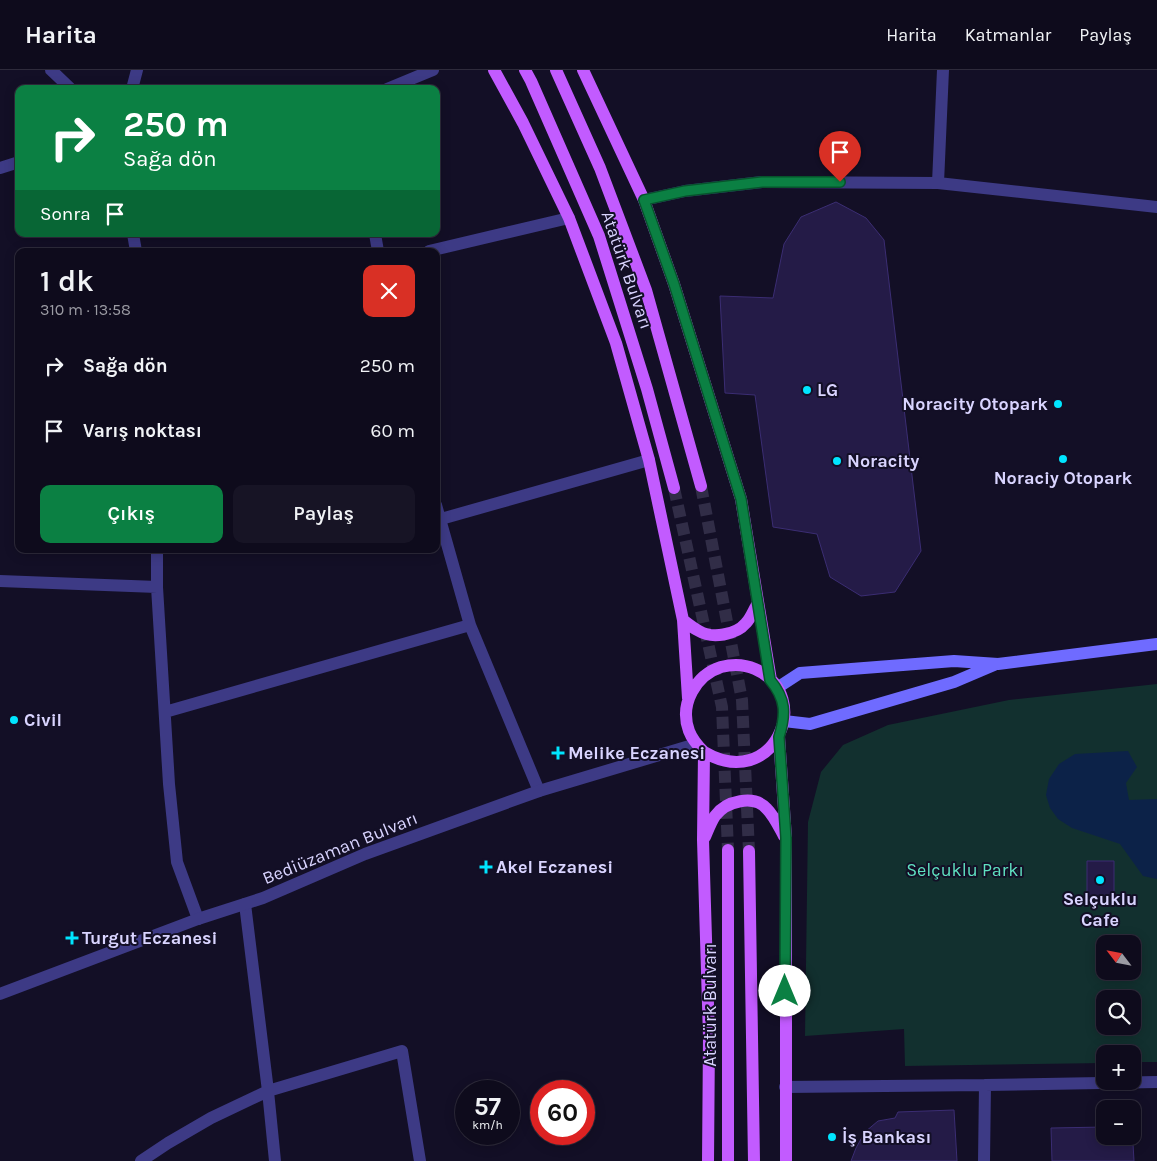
<!DOCTYPE html>
<html lang="tr">
<meta charset="utf-8">
<style>
body{margin:0;font-family:Karla,sans-serif;background:#171425;color:#f1f3f6;height:100vh;display:flex;flex-direction:column;font-size:19px;white-space:nowrap}
*{box-sizing:border-box;margin:0}
p{font-size:16px;color:#9b9ba3}
.icon{flex:none;width:28px;height:28px;fill:none;stroke:currentColor;stroke-width:2;stroke-linecap:round;stroke-linejoin:round}
.map{position:relative;flex:1;overflow:hidden}
.sheet{position:absolute;left:15px;top:178px;width:425px;height:305px;display:flex;flex-direction:column;background:#0e0b1c;border-radius:10px;box-shadow:0 2px 12px #0003,0 0 0 1px #2e2b3b}
.sheet>*{flex:none}
.guide{position:absolute;left:15px;top:15px;width:425px;height:152px;border-radius:10px;box-shadow:0 2px 12px #0003,0 0 0 1px #2e2b3b;background:#0b8043;color:#fff;overflow:hidden}
.needle{width:32px;rotate:302deg}
.tools{position:absolute;left:1096px;top:865px;display:grid;gap:10px}
.tools a{display:grid;place-items:center;width:45px;height:45px;border-radius:10px;background:#0e0b1c;box-shadow:0 2px 12px #0003,0 0 0 1px #2e2b3b;font-size:25px}
.speed{position:absolute;left:455px;top:1010px;display:flex;gap:10px;font-size:25px;font-weight:700;text-align:center}
.speed>*{display:grid;place-content:center;width:65px;height:65px;border-radius:50%;background:#0e0b1c;box-shadow:0 2px 12px #0003,0 0 0 1px #2e2b3b;line-height:1}
.speed small{font-size:12px;font-weight:400}
.speed .limit{border:8px solid #d22;background:#fff;color:#111}
.pin{position:absolute;display:grid;place-items:center;width:42px;height:42px;color:#fff;margin:-51px -21px;border-radius:50% 50% 50% 0;rotate:-45deg;box-shadow:0 0 5px #0007}
.pin .icon{rotate:45deg}
.me{position:absolute;width:55px;margin:-28px;rotate:0deg;stroke-linejoin:round;filter:drop-shadow(0 0 4px #0008)}
.turn{display:flex;align-items:center;gap:18px;height:105px;padding:0 25px;font-size:22px}
.turn .icon{width:65px;height:65px;stroke-width:2.5}
.turn b{display:block;font-size:35px;line-height:42px}
.then{display:flex;align-items:center;height:48px;padding:0 25px;background:#0003;gap:10px;font-size:19px}
.round{display:grid;place-items:center;flex:none;width:52px;height:52px;border-radius:10px;background:#171425}
.summary{display:flex;align-items:center;justify-content:space-between;height:85px;padding:0 25px}
h1{font-size:30px;font-weight:600;line-height:38px}
.primary-button{display:flex;gap:10px;margin-top:auto;padding:10px 25px}
.primary-button a{flex:1;height:58px;border-radius:10px;background:#0b8043;color:#fff;font-size:20px;font-weight:600;line-height:58px;text-align:center}
.primary-button a+a{background:#171425;color:#f1f3f6}
ul{padding:0;list-style:none}
li{display:flex;align-items:center;gap:15px;height:65px;padding:0 25px}
li div{flex:1}
li b{display:block;font-size:19px}
li em{font-style:normal}
header{display:flex;align-items:center;gap:30px;box-sizing:border-box;height:70px;padding:0 25px;background:#0e0b1c;border-bottom:1px solid #2e2b3b}
header strong{font-size:24px}
nav{display:flex;gap:28px;margin-inline-start:auto;font-size:18px}
.map>svg:first-child{display:block}
.green{fill:#12302f;fill-rule:evenodd}
.water{fill:#0c2248}
.building{fill:#241b47;stroke:#3b2d73}
.lines{fill:none;stroke-linecap:round;stroke-linejoin:round}
.primary-tunnel{stroke:#312d47;stroke-width:12;stroke-dasharray:12 6;stroke-linecap:butt}
.minor{stroke:#3d3a85;stroke-width:12}
.tertiary{stroke:#3d3a85;stroke-width:12}
.secondary{stroke:#6f6bff;stroke-width:12}
.primary{stroke:#c25bff;stroke-width:12}
.route-casing{stroke:#07532c;stroke-width:12}
.route{stroke:#0b8043;stroke-width:9}
.poi-dot{fill:#00e5ff;stroke:#130f26;stroke-width:2}
.labels{text-anchor:middle;dominant-baseline:central;stroke-width:4;stroke-linejoin:round;paint-order:stroke}
.street-label{font-size:18px;fill:#d9d4ff;stroke:#130f26}
.poi-label{font-size:18px;font-weight:bold;fill:#d9d4ff;stroke:#130f26;text-anchor:start}
.park-label{font-size:18px;fill:#5fe0c0;stroke:#130f26}
</style>
<header>
<strong>Harita</strong>
<nav><a>Harita</a><a>Katmanlar</a><a>Paylaş</a></nav>
</header>
<div class="map">
<svg width="1157" height="1091" viewBox="0 0 1157 1091">
<rect width="100%" height="100%" fill="#130f26"/>
<path class="green" d="M1157,614V992H1133L1132,984H1105V993L905,996L904,959L805,966L808,752L821,702L843,675L888,655L1009,630ZM1105,874H1132V901H1105ZM1105,929H1132V956H1105Z"/>
<path class="water" d="M1128,681L1137,697L1126,713L1129,730L1157,729V809L1143,806L1120,774L1072,758L1058,749L1050,738L1046,725L1049,709L1059,694L1075,684Z"/>
<path class="building" d="M836,132L866,148L884,170L921,481L895,522L861,526L830,507L817,464L773,457L755,325L725,323L720,226L773,228L784,174L801,147Z
M1087,791H1114V830H1087Z
M954,1040L957,1091H851L856,1078L865,1062L878,1051L895,1048L898,1042Z
M1132,1056L1134,1091H1052L1051,1058L1105,1057V1066H1132Z"/>
<g class="lines">
<path class="primary-tunnel" d="M701,416L742,630L749,781
M674,418L722,637L728,780"/>
<path class="minor" d="M51,0L71,19
M132,19L137,0
M387,19L433,0
M0,98L19,92
M938,113L943,0
M644,130L685,121L762,112L938,113L1157,137
M133,164L136,181
M375,164L378,181
M429,181L569,148
M436,435L470,555L539,721
M441,449L649,390
M157,479V517L169,714L177,792L198,849
M0,511L157,517
M165,642L470,555
M245,834L268,1021L275,1091
M985,1015L1157,1012
M785,1017L985,1015L984,1091
M141,1091L168,1073L211,1048L268,1021L402,981L420,1091"/>
<path class="tertiary" d="M0,924L198,849L263,828L365,784L539,721L696,674"/>
<path class="secondary" d="M777,618L800,603L954,591L998,594L1157,574
M784,651L810,654L954,612L994,595"/>
<path class="primary" d="M494,0L523,53L569,148L616,273L649,390L683,550L688,628
M525,0L531,11L599,166L647,319L674,418
M556,0L600,98L646,220L701,416
M583,0L644,130L674,214L741,429L771,610
M683,550C688,554 693,558 699,561C712,569 736,565 746,553C751,548 754,539 758,533
M779,667L786,768V1091
M704,682C773,723 816,626 755,599C744,594 732,594 721,597C696,605 679,634 689,661C692,669 698,676 704,682L703,770L709,967L708,1091
M705,767C708,760 711,752 715,746C726,731 754,724 767,739C774,746 779,757 784,766
M749,781L754,1091
M728,1091V780"/>
</g>
<g class="lines">
<g class="route-casing">
<path id="route" d="M785,921L786,768L779,667C786,644 786,629 770,610L741,429L674,214L644,130L685,121L762,112H840"/>
</g>
<use href="#route" class="route"/>
</g>
<g class="poi-dot">
<circle cx="807" cy="320" r="5"/>
<circle cx="1058" cy="334" r="5"/>
<circle cx="1063" cy="389" r="5"/>
<circle cx="837" cy="391" r="5"/>
<circle cx="14" cy="650" r="5"/>
<path d="M555.5 675.5h5v5h5v5h-5v5h-5v-5h-5v-5h5z"/>
<path d="M483.5 789.5h5v5h5v5h-5v5h-5v-5h-5v-5h5z"/>
<circle cx="1100" cy="810" r="5"/>
<path d="M69.5 860.5h5v5h5v5h-5v5h-5v-5h-5v-5h5z"/>
<circle cx="832" cy="1067" r="5"/>
</g>
<g class="labels">
<g class="street-label">
<text transform="translate(627 200) rotate(71)">Atatürk Bulvarı</text>
<text transform="translate(340 778) rotate(-22)">Bediüzaman Bulvarı</text>
<text transform="translate(710 935) rotate(-90)">Atatürk Bulvarı</text>
</g>
<g class="poi-label">
<text x="817" y="320">LG</text>
<text x="1048" y="334" text-anchor="end">Noracity Otopark</text>
<text x="847" y="391">Noracity</text>
<text x="1063" y="408" text-anchor="middle">Noraciy Otopark</text>
<text x="24" y="650">Civil</text>
<text x="568" y="683">Melike Eczanesi</text>
<text x="496" y="797">Akel Eczanesi</text>
<text x="1100" y="829" text-anchor="middle">Selçuklu<tspan x="1100" dy="21">Cafe</tspan></text>
<text x="82" y="868">Turgut Eczanesi</text>
<text x="842" y="1067">İş Bankası</text>
</g>
<g class="park-label">
<text x="965" y="800">Selçuklu Parkı</text>
</g>
</g>
</svg>
<div class="tools">
<a><svg class="needle" viewBox="-14 -14 28 28"><path d="M0-13l5 13h-10z" fill="#e53935"/><path d="M0 13l5-13h-10z" fill="#9b9ba3"/></svg></a>
<a><svg class="icon" aria-label="search" viewBox="0 0 24 24"><circle cx="10" cy="10" r="6"/><path d="M15 15l6 6"/></svg></a>
<a>+</a>
<a>−</a>
</div>
<div class="speed"><div>57<small>km/h</small></div><div class="limit">60</div></div>
<div class="pin" style="left:840px;top:112px;background:#d93025"><svg class="icon" aria-label="arrive" viewBox="0 0 24 24"><path d="M6 21V4h12l-3 4 3 4H6"/></svg></div>
<svg class="me" style="left:785px;top:921px" viewBox="-20 -20 40 40"><circle r="19" fill="#fff"/><path d="M0-13L10 11 0 6-10 11z" fill="#0b8043"/></svg>
<div class="guide">
<div class="turn"><svg class="icon" aria-label="right" viewBox="0 0 24 24"><path d="M7 20v-9h11M14 6l5 5-5 5"/></svg><div><b>250 m</b>Sağa dön</div></div>
<div class="then">Sonra<svg class="icon" aria-label="arrive" viewBox="0 0 24 24"><path d="M6 21V4h12l-3 4 3 4H6"/></svg></div>
</div>
<section class="sheet">
<div class="summary"><div><h1>1 dk</h1><p>310 m · 13:58</p></div><a class="round" style="background:#d93025;color:#fff"><svg class="icon" aria-label="close" viewBox="0 0 24 24"><path d="M6 6l12 12M18 6L6 18"/></svg></a></div>
<ul>
<li><svg class="icon" aria-label="right" viewBox="0 0 24 24"><path d="M7 20v-9h11M14 6l5 5-5 5"/></svg><div><b>Sağa dön</b></div><em>250 m</em></li>
<li><svg class="icon" aria-label="arrive" viewBox="0 0 24 24"><path d="M6 21V4h12l-3 4 3 4H6"/></svg><div><b>Varış noktası</b></div><em>60 m</em></li>
</ul>
<div class="primary-button"><a>Çıkış</a><a>Paylaş</a></div>
</section>
</div>
